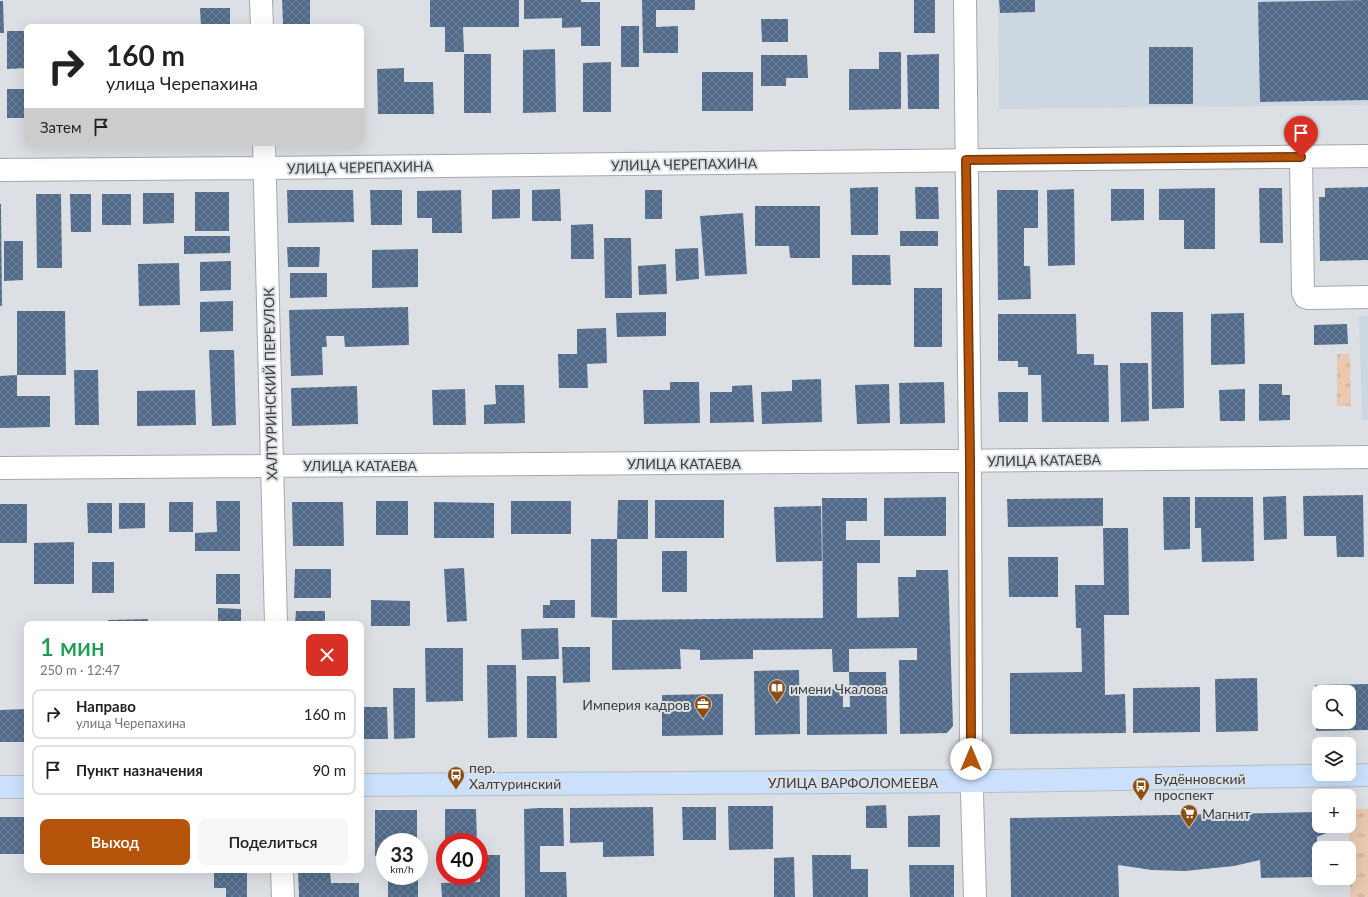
<!DOCTYPE html>
<html lang="ru">
<meta charset="utf-8">
<style>
body{margin:0;font-family:Lato,sans-serif;background:#f6f6f6;color:#222;height:100vh;display:flex;flex-direction:column;font-size:15px;white-space:nowrap}
*{box-sizing:border-box;margin:0}
p{font-size:13px;color:#767676}
.icon{flex:none;width:22px;height:22px;fill:none;stroke:currentColor;stroke-width:2;stroke-linecap:round;stroke-linejoin:round}
.map{position:relative;flex:1;overflow:hidden}
.panel{position:absolute;left:24px;top:621px;width:340px;height:252px;display:flex;flex-direction:column;background:#fff;border-radius:8px;box-shadow:0 4px 16px #0002}
.panel>*{flex:none}
.top-card{position:absolute;left:24px;top:24px;width:340px;height:122px;border-radius:8px;box-shadow:0 4px 16px #0002;background:#fff;color:#222;overflow:hidden}
.tools{position:absolute;left:1312px;top:685px;display:grid;gap:8px}
.tools a{display:grid;place-items:center;width:44px;height:44px;border-radius:8px;background:#fff;box-shadow:0 4px 16px #0002;font-size:20px}
.speed{position:absolute;left:376px;top:833px;display:flex;gap:8px;font-size:20px;font-weight:700;text-align:center}
.speed>*{display:grid;place-content:center;width:52px;height:52px;border-radius:50%;background:#fff;box-shadow:0 4px 16px #0002;line-height:1}
.speed small{font-size:10px;font-weight:400}
.speed .limit{border:6px solid #d22;background:#fff;color:#111}
.pin{position:absolute;display:grid;place-items:center;width:34px;height:34px;color:#fff;margin:-41px -17px;border-radius:50% 50% 50% 0;rotate:-45deg;box-shadow:0 0 4px #0007}
.pin .icon{rotate:45deg}
.me{position:absolute;width:44px;margin:-22px;rotate:0deg;stroke-linejoin:round;filter:drop-shadow(0 0 3px #0008)}
.turn{display:flex;align-items:center;gap:14px;height:84px;padding:0 16px;font-size:18px}
.turn .icon{width:52px;height:52px;stroke-width:2.5}
.turn b{display:block;font-size:28px;line-height:34px}
.then{display:flex;align-items:center;height:38px;padding:0 16px;background:#0003;gap:8px;font-size:15px}
.round{display:grid;place-items:center;flex:none;width:42px;height:42px;border-radius:8px;background:#f6f6f6}
.head{display:flex;align-items:center;justify-content:space-between;height:68px;padding:0 16px}
h1{font-size:24px;font-weight:600;line-height:30px;color:#1e9e55}
.primary-button{display:flex;gap:8px;margin-top:auto;padding:8px 16px}
.primary-button a{flex:1;height:46px;border-radius:8px;background:#b45309;color:#fff;font-size:16px;font-weight:600;line-height:46px;text-align:center}
.primary-button a+a{background:#f6f6f6;color:#222}
ul{padding:0;list-style:none}
li{display:flex;align-items:center;gap:12px;height:50px;margin:0 8px 6px;padding:0 8px;border:2px solid #e0e0e0;border-radius:8px}
li div{flex:1}
li b{display:block;font-size:15px}
li em{font-style:normal}
.map>svg:first-child{display:block}
.built{fill:#cdd7e2}
.park{fill:url(#park-tufts)}
.building{fill:url(#building-cross-hatch);fill-rule:evenodd}
.lines{fill:none;stroke-linecap:round;stroke-linejoin:round}
.minor-casing{stroke:#a5a9ae;stroke-width:24}
.major-casing{stroke:#bcbdbe;stroke-width:24}
.minor{stroke:#fff;stroke-width:22}
.major{stroke:#cae0fc;stroke-width:22}
.route-casing{stroke:#753606;stroke-width:10}
.route{stroke:#b45309;stroke-width:7}
.labels{text-anchor:middle;dominant-baseline:central;stroke-width:4;stroke-linejoin:round;paint-order:stroke}
.street-label{font-size:14px;fill:#3b3d3f;stroke:#dce0e5}
.poi-label{font-size:14px;fill:#3b3d3f;stroke:#dce0e5;text-anchor:start}
</style>
<div class="map">
<svg width="1368" height="897" viewBox="0 0 1368 897">
<defs>
<pattern id="park-tufts" width="24" height="20" patternUnits="userSpaceOnUse"><rect width="24" height="20" fill="#ebc9b1"/><path d="M3 7l-1-3M5 7V3M7 7l1-3M15 17l-1-3M17 17v-4M19 17l1-3" fill="none" stroke="#c0a491"/></pattern>
<pattern id="building-cross-hatch" width="8" height="8" patternUnits="userSpaceOnUse"><rect width="8" height="8" fill="#526b8a"/><path d="M0 0l8 8M0 8l8-8" fill="none" stroke="#6e8299"/></pattern>
</defs>
<rect width="100%" height="100%" fill="#dce0e5"/>
<path class="built" d="M998,0H1368V105L999,109Z
M1359,316H1368V420H1362Z"/>
<path class="park" d="M1337,354H1350L1351,406H1337Z
M1349,809H1368V897H1350Z"/>
<path class="building" d="M282,0H310V24H283Z
M430,0H519V27H463L464,52H445V27H430Z
M524,0H581V2H600V46H581V27L562,28V18L524,19Z
M642,0H695V10H656V27L678,26V53H643Z
M914,0H935V33H914Z
M999,0H1035V12L1000,13Z
M1368,0V100L1260,102L1258,2Z
M0,1H3L4,33H0Z
M200,8H230V27H201Z
M761,19H788V42H762Z
M621,26H639V67H621Z
M7,31H27V68L7,69Z
M1149,47H1193V104H1149Z
M555,49L556,112L523,113V50Z
M879,52H901V109L849,110V69H879Z
M464,54H491V113H464Z
M939,54V109H908L907,55Z
M761,55H807L808,78H786V86H761Z
M611,62V112H583V63Z
M404,68V82H433L434,114H378L377,69Z
M702,72H753V111H702Z
M7,89H24V118H7Z
M878,187V235H851L850,188Z
M915,187H938L939,219H916Z
M1368,187V260L1320,261L1319,197H1325V188Z
M1215,188V249H1184V220H1159V189Z
M1259,188H1282L1283,243H1260Z
M520,189V218L492,219V190Z
M560,189L561,221H532V190Z
M1074,189L1075,265L1048,266L1047,190Z
M1111,189H1144V220L1111,221Z
M287,190H353L354,222L288,223Z
M370,190H402V225H371Z
M461,190L462,233H432V218H417V191Z
M645,190H662V219H645Z
M997,190H1038V228H1024V266H1030L1031,299L998,300Z
M195,192H229V231H195Z
M143,193H174V223L143,224Z
M36,194H61L62,268H37Z
M70,194H91V232H71Z
M102,194H131V225H102Z
M0,204H1L2,306H0Z
M755,206H820V258H790L789,246H755Z
M743,213L747,274L705,276L700,216Z
M593,224L594,259H571V225Z
M900,231H938V246H900Z
M184,236H230V253L184,254Z
M604,238H631L632,298H605Z
M4,241H23V280L4,281Z
M287,247H320L319,267H288Z
M698,248L699,279L676,281L675,249Z
M418,249V287L372,288V250Z
M852,255H890L891,285H852Z
M231,261V290L200,291V262Z
M179,263L180,305L139,306L138,264Z
M666,264L667,294L639,295L638,266Z
M290,273H327V297L290,298Z
M914,288H942V347H914Z
M233,301V331L200,332V302Z
M408,307L409,345L345,347L344,336H326L327,347H322L323,375L291,376L289,310Z
M17,311H65L66,375H17Z
M666,312V336L617,337L616,313Z
M1151,312H1183L1184,408L1152,409Z
M1244,313L1245,364L1211,365V314Z
M998,314H1076L1077,354H1094V365H1108L1109,422H1042L1041,375H1028V367H1018V361H998Z
M1347,324L1348,344L1314,345V325Z
M606,328L607,363L587,364L588,388H559L558,354H577V329Z
M209,350H234L236,425L212,426Z
M1120,363H1148L1149,421L1121,422Z
M74,370H98L99,425H75Z
M17,375V396H50V427L0,428V376Z
M821,379L822,422L762,424L761,392L792,391V380Z
M670,382H699L700,423L644,424L643,390H670Z
M944,382L945,423L900,424L899,383Z
M889,384L890,423L857,424L855,385Z
M1259,384H1282V395H1290V420L1259,421Z
M495,385H524L525,423L484,424V405L496,404Z
M752,385L754,422L710,423V392H732V386Z
M357,386L358,424L292,426L291,388Z
M465,389L466,425H433L432,390Z
M1245,389V421H1220L1219,390Z
M195,390L196,425L137,426V391Z
M998,392H1028V422H999Z
M1363,495L1364,557H1337L1336,536H1304L1303,496Z
M1286,496L1287,539L1264,540L1263,497Z
M946,497V536H884V498Z
M1163,497H1190V549L1164,550Z
M1195,497H1253L1254,561L1202,562L1201,528H1195Z
M822,498H867V521H846V540H880V563H857V618L899,617L898,577H916V570H948L953,726L947,733L900,734L899,660H917V648L849,649V672H833L832,649L753,650V659L700,660V650L680,649L681,669L612,670V620L823,618Z
M1103,498V526L1008,527L1007,499Z
M618,500H648V539H617Z
M655,500H724V538H655Z
M216,501H240V551H195V533L217,532Z
M376,501H408V535H376Z
M511,501H571V534H511Z
M169,502H193V532H169Z
M292,502H343L344,546H293Z
M434,502L494,503V538H434Z
M87,503H112V533H88Z
M119,503H145V528L119,529Z
M0,504H27V543H0Z
M821,506L822,561L776,562L774,507Z
M1103,528H1128L1129,615H1104L1105,695L1125,694L1126,733L1010,734V673L1082,672L1081,628H1076L1075,585H1104Z
M591,539H617V618L591,617Z
M74,542V584H34V543Z
M662,551H687V592H662Z
M1008,557H1058V597H1009Z
M92,562H114V593H92Z
M464,568L467,621L447,622L444,569Z
M295,569H331V598H294Z
M216,574H240V604H216Z
M371,600L410,601V626H371Z
M550,600H575V618H543V605H550Z
M218,608L241,609V624H218Z
M296,611H325V624H295Z
M148,619V624H108V620Z
M558,628L559,659L522,660L521,629Z
M562,647H590V682L563,683Z
M425,648H463V701L426,702Z
M487,665H516L517,737L488,738Z
M799,670L800,734L755,735L754,671Z
M849,672H886L887,734L807,735V690L843,689V707H850Z
M527,676H556L557,738H527Z
M1257,678L1258,731L1216,732L1215,679Z
M1368,684V730L1316,731L1315,685ZM1319,692H1349V722H1319Z
M1200,687V732L1133,733V688Z
M393,688H415V738L394,739Z
M723,694V735L662,736V695Z
M361,707H387L388,739H361Z
M26,709V742H0V710Z
M886,805L887,828H866V806Z
M728,806H773V849L729,850Z
M653,807L654,856L603,857V842L570,843V808Z
M682,807H716V840H683Z
M539,808H563L564,846H540V872H566L567,897H525L524,809Z
M445,809H476L477,842H445Z
M375,810H417V842H385V855L375,856Z
M1319,812V826H1328L1329,832L1317,837V853H1319V877L1261,878L1260,860L1234,866L1185,871L1152,870L1118,865L1119,897H1011L1010,818Z
M940,815V847H908V816Z
M0,817H24V854H0Z
M480,855H500V897H442L441,883L480,882Z
M812,855H851V869H868V897H813Z
M794,857L795,897H774V858Z
M909,865H954V897H910Z
M214,870H247V897H226V888H214Z
M298,870H330L331,883H359V897H299Z
M388,876H418V897H388Z"/>
<g class="lines">
<g class="minor-casing">
<path id="minor" d="M261,0L262,27
M965,0L970,461L971,759L975,897
M264,143L276,624
M1301,157L1303,292L1305,297L1309,298L1368,297
M0,170L265,168L1368,156
M0,468L940,461L1368,457
M282,870L283,897"/>
</g>
<g class="major-casing">
<path id="major" d="M361,785L993,781L1368,775
M0,787H27"/>
</g>
<use href="#minor" class="minor"/>
<use href="#major" class="major"/>
</g>
<g class="lines">
<g class="route-casing">
<path id="route" d="M971,759L970,461L966,160L1301,157"/>
</g>
<use href="#route" class="route"/>
</g>
<defs>
<g id="library-pin" transform="scale(0.9)"><path d="M0 17L-7.5 6A9.5 9.5 0 1 1 7.5 6Z" fill="#8c4d13" stroke="#dce0e5"/><path d="M-6-4Q-3-5.5-.7-3.5V5Q-3 3-6 4ZM6-4Q3-5.5 .7-3.5V5Q3 3 6 4Z" fill="#fff"/></g>
<g id="office-pin" transform="scale(0.9)"><path d="M0 17L-7.5 6A9.5 9.5 0 1 1 7.5 6Z" fill="#8c4d13" stroke="#dce0e5"/><path d="M-6-3h4V-5.5h4V-3h4V5H-6ZM-1-4.5V-3h2v-1.5ZM-6 0V1H6V0Z" fill="#fff"/></g>
<g id="bus-pin" transform="scale(0.9)"><path d="M0 17L-7.5 6A9.5 9.5 0 1 1 7.5 6Z" fill="#8c4d13" stroke="#dce0e5"/><path d="M-5-6H5V4H4V6H2V4H-2V6H-4V4H-5ZM-3.5-4V0h7V-4ZM-3.5 1.2v1.5H-2V1.2ZM2 1.2v1.5H3.5V1.2Z" fill="#fff"/></g>
<g id="supermarket-pin" transform="scale(0.9)"><path d="M0 17L-7.5 6A9.5 9.5 0 1 1 7.5 6Z" fill="#8c4d13" stroke="#dce0e5"/><path d="M-6-5.5h2.5l.6 2H6L4.5 2H-2.5L-4.4-4H-6ZM-1.5 3.2a1.3 1.3 0 1 0 .1 0ZM3 3.2a1.3 1.3 0 1 0 .1 0Z" fill="#fff"/></g>
</defs>
<g fill-rule="evenodd">
<use href="#library-pin" x="777" y="688"/>
<use href="#office-pin" x="703" y="704"/>
<use href="#bus-pin" x="456" y="775"/>
<use href="#bus-pin" x="1141" y="786"/>
<use href="#supermarket-pin" x="1189" y="813"/>
</g>
<g class="labels">
<g class="street-label">
<text transform="translate(684 164) rotate(-1)">УЛИЦА ЧЕРЕПАХИНА</text>
<text transform="translate(360 167) rotate(-1)">УЛИЦА ЧЕРЕПАХИНА</text>
<text transform="translate(270 384) rotate(-91)">ХАЛТУРИНСКИЙ ПЕРЕУЛОК</text>
<text transform="translate(1044 460) rotate(-1)">УЛИЦА КАТАЕВА</text>
<text x="684" y="463">УЛИЦА КАТАЕВА</text>
<text x="360" y="465">УЛИЦА КАТАЕВА</text>
<text x="853" y="782">УЛИЦА ВАРФОЛОМЕЕВА</text>
</g>
<g class="poi-label">
<text x="790" y="688">имени Чкалова</text>
<text x="690" y="704" text-anchor="end">Империя кадров</text>
<text x="469" y="767">пер.<tspan x="469" dy="16">Халтуринский</tspan></text>
<text x="1154" y="778">Будённовский<tspan x="1154" dy="16">проспект</tspan></text>
<text x="1202" y="813">Магнит</text>
</g>
</g>
</svg>
<div class="tools">
<a><svg class="icon" aria-label="search" viewBox="0 0 24 24"><circle cx="10" cy="10" r="6"/><path d="M15 15l6 6"/></svg></a>
<a><svg class="icon" aria-label="layers" viewBox="0 0 24 24"><path d="M12 4l9 5-9 5-9-5zM3 14l9 5 9-5"/></svg></a>
<a>+</a>
<a>−</a>
</div>
<div class="speed"><div>33<small>km/h</small></div><div class="limit">40</div></div>
<div class="pin" style="left:1301px;top:157px;background:#d93025"><svg class="icon" aria-label="arrive" viewBox="0 0 24 24"><path d="M6 21V4h12l-3 4 3 4H6"/></svg></div>
<svg class="me" style="left:971px;top:759px" viewBox="-20 -20 40 40"><circle r="19" fill="#fff"/><path d="M0-13L10 11 0 6-10 11z" fill="#b45309"/></svg>
<div class="top-card">
<div class="turn"><svg class="icon" aria-label="right" viewBox="0 0 24 24"><path d="M7 20v-9h11M14 6l5 5-5 5"/></svg><div><b>160 m</b>улица Черепахина</div></div>
<div class="then">Затем<svg class="icon" aria-label="arrive" viewBox="0 0 24 24"><path d="M6 21V4h12l-3 4 3 4H6"/></svg></div>
</div>
<section class="panel">
<div class="head"><div><h1>1 мин</h1><p>250 m · 12:47</p></div><a class="round" style="background:#d93025;color:#fff"><svg class="icon" aria-label="close" viewBox="0 0 24 24"><path d="M6 6l12 12M18 6L6 18"/></svg></a></div>
<ul>
<li><svg class="icon" aria-label="right" viewBox="0 0 24 24"><path d="M7 20v-9h11M14 6l5 5-5 5"/></svg><div><b>Направо</b><p>улица Черепахина</p></div><em>160 m</em></li>
<li><svg class="icon" aria-label="arrive" viewBox="0 0 24 24"><path d="M6 21V4h12l-3 4 3 4H6"/></svg><div><b>Пункт назначения</b></div><em>90 m</em></li>
</ul>
<div class="primary-button"><a>Выход</a><a>Поделиться</a></div>
</section>
</div>
